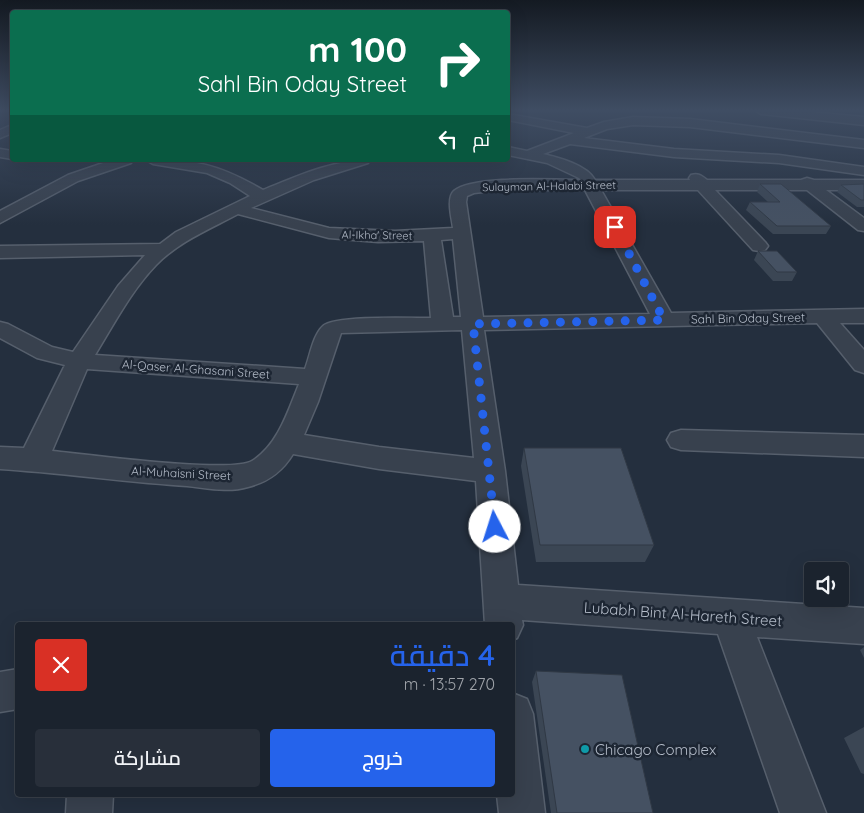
<!DOCTYPE html>
<html lang="ar">
<meta charset="utf-8">
<style>
body{margin:0;font-family:Quicksand,Cairo,sans-serif;background:#282f3a;color:#f1f3f6;direction:rtl;height:100vh;display:flex;flex-direction:column;font-size:19px;white-space:nowrap}
*{box-sizing:border-box;margin:0}
p{font-size:16px;color:#a0a4aa}
.icon{flex:none;width:28px;height:28px;fill:none;stroke:currentColor;stroke-width:2;stroke-linecap:round;stroke-linejoin:round}
.map{position:relative;flex:1;overflow:hidden;direction:ltr}
.panel{position:absolute;left:15px;top:622px;width:500px;height:175px;display:flex;flex-direction:column;background:#1b232e;border-radius:5px;box-shadow:0 5px 20px #0002,0 0 0 1px #39404a;direction:rtl}
.panel>*{flex:none}
.guide{position:absolute;left:10px;top:10px;width:500px;height:152px;border-radius:5px;box-shadow:0 5px 20px #0002,0 0 0 1px #39404a;direction:rtl;background:#0b6e4f;color:#fff;overflow:hidden}
.fabs{position:absolute;left:804px;top:562px;display:grid;gap:10px}
.fabs a{display:grid;place-items:center;width:45px;height:45px;border-radius:5px;background:#1b232e;box-shadow:0 5px 20px #0002,0 0 0 1px #39404a;font-size:25px}
.pin{position:absolute;display:grid;place-items:center;width:42px;height:42px;color:#fff;margin:-21px;border-radius:10px;box-shadow:0 2px 8px #0006}
.me{position:absolute;width:55px;margin:-28px;rotate:355deg;stroke-linejoin:round;filter:drop-shadow(0 0 4px #0008)}
.turn{display:flex;align-items:center;gap:18px;height:105px;padding:0 20px;font-size:22px}
.turn .icon{width:65px;height:65px;stroke-width:2.5}
.turn b{display:block;font-size:35px;line-height:42px}
.then{display:flex;align-items:center;height:48px;padding:0 20px;background:#0003;gap:10px;font-size:19px}
.round{display:grid;place-items:center;flex:none;width:52px;height:52px;border-radius:5px;background:#282f3a}
.head{display:flex;align-items:center;justify-content:space-between;height:85px;padding:0 20px}
h1{font-size:30px;font-weight:600;line-height:38px;color:#2563eb}
.action{display:flex;gap:10px;margin-top:auto;padding:10px 20px}
.action a{flex:1;height:58px;border-radius:5px;background:#2563eb;color:#fff;font-size:20px;font-weight:600;line-height:58px;text-align:center}
.action a+a{background:#282f3a;color:#f1f3f6}
.map>svg:first-child{display:block}
.lines{fill:none;stroke-linecap:round;stroke-linejoin:round}
.minor-casing{stroke:#565f6c;stroke-width:3}
.minor{fill:#38414e;fill-rule:evenodd}
.wall{fill:#3b4654}
.building{fill:#455162;stroke:#303945}
.route{stroke:#2563eb;stroke-width:9;stroke-dasharray:0 16.2}
.culture-dot{fill:#0f9aa8;stroke:#1d2633;stroke-width:2}
.labels{text-anchor:middle;dominant-baseline:central;stroke-width:5;stroke-linejoin:round;paint-order:stroke}
.far-street-label{font-size:11px;fill:#b4bcc9;stroke:#1d2633}
.street-label{font-size:12px;fill:#b4bcc9;stroke:#1d2633}
.near-street-label{font-size:15px;fill:#b4bcc9;stroke:#1d2633}
.near-poi-label{font-size:15px;fill:#b4bcc9;stroke:#1d2633;text-anchor:start}
</style>
<div class="map">
<svg width="864" height="813" viewBox="0 0 864 813">
<rect width="100%" height="100%" fill="#242f3e"/>
<g class="lines">
<g class="minor-casing">
<path id="minor" d="M756,111H800L864,117V125L761,114Z
M508,114L587,128L604,122L633,117L690,119L864,140V148L690,127L633,125L607,129L584,138L674,149L779,155L864,167V175L779,163L674,157L570,144L543,154C560,158 587,165 595,180H690L689,178L691,175C698,173 701,175 707,180H801L807,178L814,180H864V190H826L864,218V231L858,230L807,190H715L765,242L768,246L765,250L759,251L753,250L698,190H601L671,313L864,309V323H840L864,350V373L855,370L817,323L484,330L505,471L518,585L864,608V644L757,637L826,813H780L718,634L522,620L523,625L517,638L512,640V625H485L476,481L379,469L293,454C282,472 268,482 248,487C228,493 207,488 187,486C124,482 63,473 0,469V447L24,448L65,365L37,358L0,338V322L8,324L52,347L73,352L118,286L145,255L0,258V246L160,244L176,232L250,196L230,183L207,173L153,164L146,160C197,160 218,164 263,190C298,176 332,160 370,160L368,163L314,180L251,208L329,228L395,231L453,228C452,219 446,198 454,191C472,175 555,180 581,180L579,178L547,163L508,155V147L527,151L574,133L508,120ZM501,190H585L650,314L483,317L466,202L467,196L474,193ZM238,214L329,238L378,242L424,241L431,318C413,318 334,315 323,326C313,335 310,356 305,369L95,355C114,324 131,291 156,265C178,242 210,229 238,214ZM453,239L461,317H453L441,240ZM462,330L474,458L379,447L304,435L318,402L341,333ZM87,369L299,384C288,411 278,445 252,461C231,474 84,454 52,451Z
M12,125V133L0,138V130Z
M0,149L12,151V159L0,157Z
M112,160H133L131,163L78,181L0,223V211L68,175Z
M681,430L864,435V457L681,450L671,447L667,440L671,433Z
M18,669V709L0,712V672Z
M512,693L527,699L533,714L545,813H499L497,795H512Z
M67,795H113L112,813H66Z"/>
</g>
<use href="#minor" class="minor"/>
</g>
<path class="wall" d="M760,184L831,226L826,234H773L746,210L750,202H768L757,192Z
M864,184V207H857L837,192L841,185Z
M758,251L797,272L792,281H773L754,260Z
M524,448L654,545L645,562H536L521,466Z
M864,647V658L860,650Z
M536,671L653,813H551L532,682Z
M864,727V774L861,773L844,738Z"/>
<path class="building" d="M760,184H781L831,226H777L750,202H780Z
M864,184V200H861L841,185Z
M758,251H777L797,272H777Z
M524,448H621L654,545H540Z
M536,671L622,675L653,813H557Z"/>
<linearGradient id="sky" x2="0" y2="1"><stop stop-color="#141a22"/><stop offset="0.49" stop-color="#3f4d63"/><stop offset="1" stop-color="#3f4d63" stop-opacity="0"/></linearGradient>
<rect width="864" height="225" fill="url(#sky)"/>
<g class="lines">
<path class="route" d="M495,527L473,324L664,320L615,227"/>
</g>
<circle class="culture-dot" cx="585" cy="749" r="5"/>
<g class="labels">
<g class="far-street-label">
<text transform="translate(549 186) rotate(-1)">Sulayman Al-Halabi Street</text>
<text transform="translate(377 235) rotate(1)">Al-Ikha' Street</text>
</g>
<g class="street-label">
<text transform="translate(748 318) rotate(-1)">Sahl Bin Oday Street</text>
<text transform="translate(196 369) rotate(4)">Al-Qaser Al-Ghasani Street</text>
<text transform="translate(181 473) rotate(3)">Al-Muhaisni Street</text>
</g>
<g class="near-street-label">
<text transform="translate(683 614) rotate(4)">Lubabh Bint Al-Hareth Street</text>
</g>
<g class="near-poi-label">
<text x="595" y="749">Chicago Complex</text>
</g>
</g>
</svg>
<div class="fabs">
<a><svg class="icon" aria-label="sound" viewBox="0 0 24 24"><path d="M4 9h4l5-4v14l-5-4H4zM17 9q2 3 0 6"/></svg></a>
</div>
<div class="pin" style="left:615px;top:227px;background:#d93025"><svg class="icon" aria-label="arrive" viewBox="0 0 24 24"><path d="M6 21V4h12l-3 4 3 4H6"/></svg></div>
<svg class="me" style="left:495px;top:527px" viewBox="-20 -20 40 40"><circle r="19" fill="#fff"/><path d="M0-13L10 11 0 6-10 11z" fill="#2563eb"/></svg>
<div class="guide">
<div class="turn"><svg class="icon" aria-label="right" viewBox="0 0 24 24"><path d="M7 20v-9h11M14 6l5 5-5 5"/></svg><div><b>100 m</b>Sahl Bin Oday Street</div></div>
<div class="then">ثم<svg class="icon" aria-label="left" viewBox="0 0 24 24"><path d="M17 20v-9H6M10 6l-5 5 5 5"/></svg></div>
</div>
<section class="panel">
<div class="head"><div><h1>4 دقيقة</h1><p>270 m · 13:57</p></div><a class="round" style="background:#d93025;color:#fff"><svg class="icon" aria-label="close" viewBox="0 0 24 24"><path d="M6 6l12 12M18 6L6 18"/></svg></a></div>
<div class="action"><a>خروج</a><a>مشاركة</a></div>
</section>
</div>
